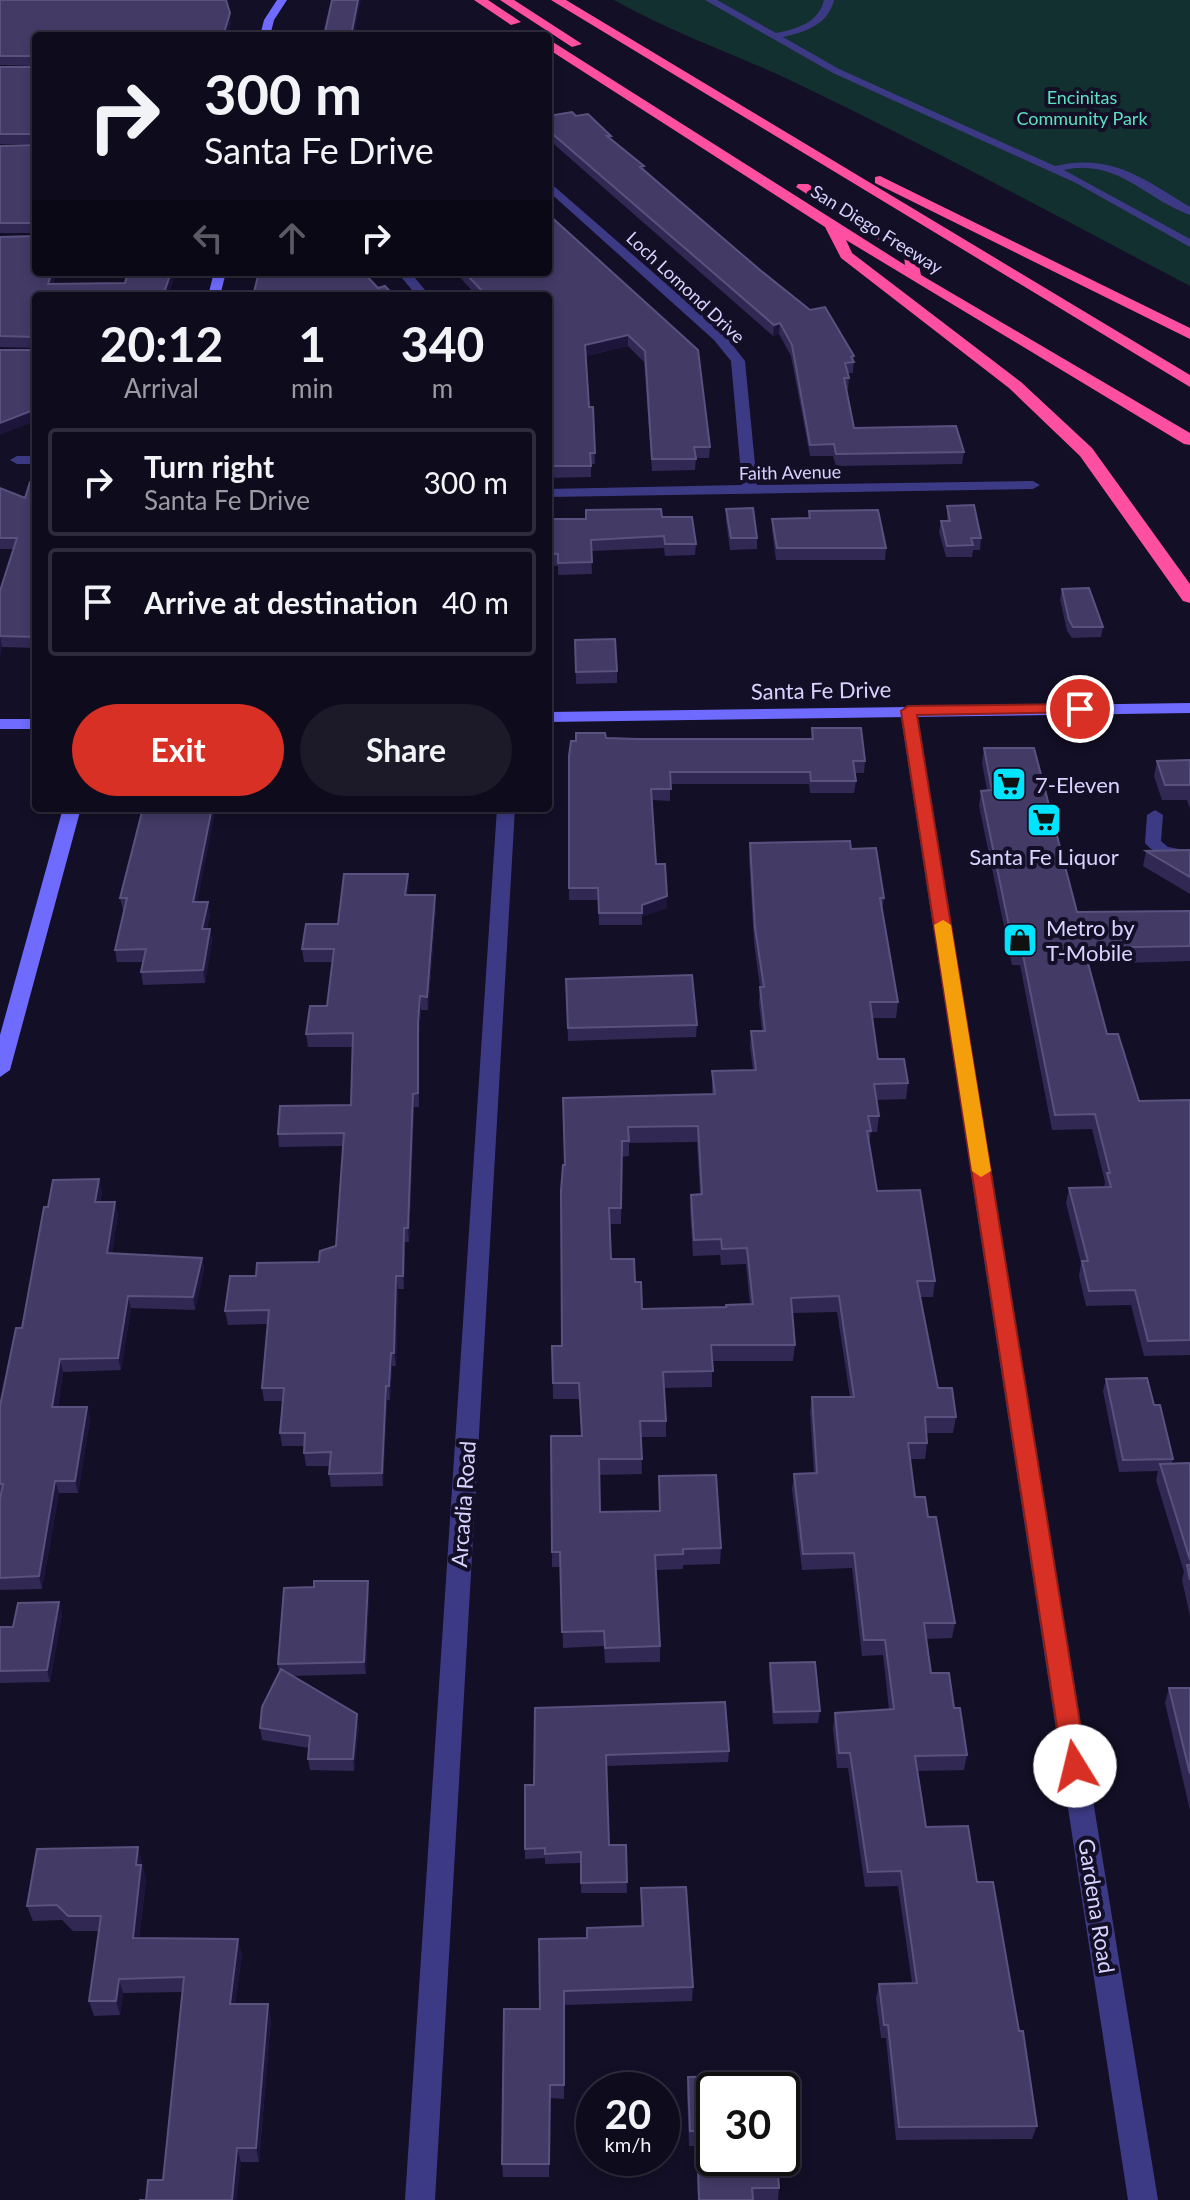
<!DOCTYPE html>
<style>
body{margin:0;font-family:Lato,sans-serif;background:#1c1929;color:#f1f3f6;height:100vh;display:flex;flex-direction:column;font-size:30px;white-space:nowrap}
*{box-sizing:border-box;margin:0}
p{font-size:26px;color:#9b9ba3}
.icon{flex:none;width:44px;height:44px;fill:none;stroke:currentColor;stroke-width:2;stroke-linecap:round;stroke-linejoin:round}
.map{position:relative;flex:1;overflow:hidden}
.drawer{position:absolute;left:32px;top:292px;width:520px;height:520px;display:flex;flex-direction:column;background:#0e0b1c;border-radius:8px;box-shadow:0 4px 12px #0003,0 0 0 2px #2e2b3b}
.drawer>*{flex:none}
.banner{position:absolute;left:32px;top:32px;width:520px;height:244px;border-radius:8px;box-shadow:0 4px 12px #0003,0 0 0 2px #2e2b3b;background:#0e0b1c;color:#f1f3f6;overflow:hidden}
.speed{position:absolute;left:576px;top:2072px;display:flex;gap:16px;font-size:40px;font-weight:700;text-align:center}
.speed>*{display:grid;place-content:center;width:104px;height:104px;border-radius:50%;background:#0e0b1c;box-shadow:0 4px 12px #0003,0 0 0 2px #2e2b3b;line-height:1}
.speed small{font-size:20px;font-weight:400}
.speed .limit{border:4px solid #111;border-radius:12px;background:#fff;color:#111}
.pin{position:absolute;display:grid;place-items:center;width:68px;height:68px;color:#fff;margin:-34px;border:4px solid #fff;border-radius:50%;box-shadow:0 2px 8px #0007}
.me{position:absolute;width:88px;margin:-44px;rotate:351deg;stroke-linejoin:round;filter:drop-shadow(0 0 6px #0008)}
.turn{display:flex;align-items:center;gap:28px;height:168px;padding:0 40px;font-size:36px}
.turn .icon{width:104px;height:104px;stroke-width:2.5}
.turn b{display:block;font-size:56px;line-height:68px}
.lanes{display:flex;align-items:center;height:76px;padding:0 40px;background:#0003;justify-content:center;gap:40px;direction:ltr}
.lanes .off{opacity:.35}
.eta{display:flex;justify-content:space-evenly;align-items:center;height:136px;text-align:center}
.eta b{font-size:48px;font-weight:700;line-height:56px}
.cta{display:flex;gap:16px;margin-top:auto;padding:16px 40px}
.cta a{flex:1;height:92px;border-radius:48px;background:#d93025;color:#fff;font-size:32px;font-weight:700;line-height:92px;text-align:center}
.cta a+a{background:#1c1929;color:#f1f3f6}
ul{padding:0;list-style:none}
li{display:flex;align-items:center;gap:24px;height:108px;margin:0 16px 12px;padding:0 24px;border:4px solid #2e2b3b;border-radius:8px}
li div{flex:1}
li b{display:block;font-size:30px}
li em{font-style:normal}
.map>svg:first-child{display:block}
.green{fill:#12302f}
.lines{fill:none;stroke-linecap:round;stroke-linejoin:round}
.lane{fill:#3d3a85;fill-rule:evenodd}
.street{fill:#3d3a85;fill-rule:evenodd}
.secondary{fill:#6f6bff;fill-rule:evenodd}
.highway{fill:#ff4fa3;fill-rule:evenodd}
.wall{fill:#312854;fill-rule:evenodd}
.shaded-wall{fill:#1d163a}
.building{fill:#433a66;stroke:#5a527e;stroke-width:2;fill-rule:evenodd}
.route{fill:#d93025;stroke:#8d1f18;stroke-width:2}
.slow{fill:#f59e0b}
.labels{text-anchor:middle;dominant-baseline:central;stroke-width:8;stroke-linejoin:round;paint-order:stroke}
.far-park-label{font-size:18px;fill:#5fe0c0;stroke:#130f26}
.far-street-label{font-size:18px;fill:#d9d4ff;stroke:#130f26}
.street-label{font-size:22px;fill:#d9d4ff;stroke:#130f26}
.poi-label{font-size:22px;fill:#d9d4ff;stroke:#130f26;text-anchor:start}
</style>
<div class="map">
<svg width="1190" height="2200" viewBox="0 0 1190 2200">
<rect width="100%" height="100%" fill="#130f26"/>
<path class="green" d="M614,0H1190V286C1059,217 929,147 796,83C735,54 672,33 614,0Z"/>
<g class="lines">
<path class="lane" d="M705,0H717L776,33C796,29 819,23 824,0H834C828,25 805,32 783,37L839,69L1055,166C1113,153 1143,179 1190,207V215C1145,199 1117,158 1064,170L1190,239V247L1076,183L833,73Z
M1155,810L1163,815L1161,841L1168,847L1190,851V861C1172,858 1157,857 1145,843L1147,815Z"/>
<path class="street" d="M548,181L724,334L745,361L757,485L1033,481L1040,485L1033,489L548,497V489L742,485L731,361L714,340L548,191Z
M397,272H410L430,296H417Z
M36,456V464H17L10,460L17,456Z
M908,706L916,711L1158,2200H1128L900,711Z
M497,808H515L435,2200H405Z"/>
<path class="secondary" d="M277,0H287L274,20L270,36H260L264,20Z
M214,272H226L220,296H208Z
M1190,703V713L548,722V712Z
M0,719H36V729H0Z
M63,808H81L10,1070L0,1077V1035Z"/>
<path class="highway" d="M474,0H488L521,22L511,25Z
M500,0H514L582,44L572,47Z
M551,0H566L1190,375V387Z
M548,39L905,265L904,256L796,187L798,184H808L916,251L921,275L1190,433V445L1184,444L846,240L852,253L1021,382L1092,448L1190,584V603L1183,601L1080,456L1009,388L841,258L825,227L548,49Z
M880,176L1190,328V339L875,183V177Z"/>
</g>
<path class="wall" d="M0,0L231,22L227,36H36V144H0V67H34L35,66L0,65Z
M548,116H576L611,139L854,356L853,373H848L849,378L848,389H846L854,428L964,452L962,464L836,466L833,456H810L791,356L779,334L773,336L548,139Z
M36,145V233H0V146Z
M0,237L36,272H56L53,284L125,283L128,272H174L175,274L168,296H36V348L0,347Z
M455,272H548L698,350L710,447L709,458H696L695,470L652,471L644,362L628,346L586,356L589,407H593L595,464H591V477L548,478V296H477Z
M36,482V648L2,647L0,656V591L14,549H0V488L25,498Z
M947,506L981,538L980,550H973L972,557H946L939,532L941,521H947Z
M726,509L757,538V549L730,550L726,520Z
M809,511L886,548L885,560H776L772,530V519L808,518Z
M662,517L696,544L695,555L665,556L664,548L591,551L592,574L558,575V566L548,565V519Z
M1062,589L1103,627L1101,637L1072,638L1067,631L1060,599Z
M575,640L617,671V683L576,684Z
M812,728L865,761L864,773H854L856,781L854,793H810L809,784H670V801L652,800L656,864L667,908L642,916V925H599L598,900H569V888L606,738L811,739Z
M984,748L1077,912L1190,911V961L1088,964L1107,1034L1139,1101L1190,1100V1355L1144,1356L1131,1305L1086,1306L1079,1276L1081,1263L1066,1203L1069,1188L1104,1187L1105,1182L1092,1129L1052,1130L1020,965H1012L979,806L981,791L987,790L982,763Z
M1190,760V809L1187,800H1162L1154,776L1157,761Z
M750,843L851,849L884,898L882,914L898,1002L896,1018H872L878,1059L908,1083L906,1099L877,1100L879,1116L877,1132H871L869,1144L877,1191L935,1281L933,1297H920L938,1388L956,1417L953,1433H926L927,1443L925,1459H910L915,1497L928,1517L955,1623L952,1638L926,1639L931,1673L954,1708L967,1755L964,1770L918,1771L926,1827L977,1882L1037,2126L1032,2139L896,2140L886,2038H881L876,1998L879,1984L912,1983L898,1886L865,1887L848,1768H837L833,1728L835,1713L889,1710L883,1655L862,1656L852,1568L802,1570L792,1489L794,1474L814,1473L810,1412L812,1397H850L837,1312L792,1313L795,1345L793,1361H712V1387L664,1388L666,1421V1437H641L642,1474L599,1475L600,1512L659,1511V1476L721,1548L720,1564L683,1565V1569L656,1570L660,1646V1662L605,1663L604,1646L563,1648L561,1567H552L551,1436H582L580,1399H553L552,1346H562L565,1165L563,1098L712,1095V1071L753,1070L750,1047L751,1031H762L759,1003L760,987L754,943L749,858ZM697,1142L700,1194L691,1195L690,1210L693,1256L720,1255L721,1265L746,1264L750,1304L726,1307L642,1309L635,1282L611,1259L610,1224H621L622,1157L629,1156V1143Z
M1190,850V894L1143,866L1146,851Z
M408,874V895L436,908L428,1010H421L419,1035V1107H414L409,1242H405L404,1289H398L396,1366H392L390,1400H387L383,1486L331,1487L329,1474L330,1466H306L304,1453V1446H282L280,1433L283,1401H264L262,1388L268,1324L228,1325L225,1311L256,1276L319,1262L336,1246L343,1146L279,1147L278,1134L351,1105L353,1047H308L306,1034L327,1006L333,962H304L302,949Z
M120,898L197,902L210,914L207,929H210L212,941L205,983L143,985L141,972L143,962H117L115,950L124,910H123Z
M566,979L697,1025L696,1037L568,1041Z
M102,1191L100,1202L118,1214L112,1253L202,1258L204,1270L195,1310L131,1308L121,1370L63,1372L58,1407H87L90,1419L78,1493H59L42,1589L0,1590V1406L22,1328L48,1207Z
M1106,1379L1154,1405L1173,1459L1172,1464L1190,1463V1616L1182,1580L1184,1572L1156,1480L1158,1471L1119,1472L1103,1391Z
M369,1593L366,1674L291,1676L359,1726L354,1771L310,1770L308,1759L309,1748L262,1740L260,1728L279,1672L278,1664Z
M62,1614L50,1682L0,1683V1627H13Z
M770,1663L820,1711L818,1723L773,1724L769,1675Z
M1169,1688H1190V1810L1165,1703Z
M725,1702L729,1751L728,1762L606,1766L609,1845H626L627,1893H581V1863L545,1864V1858L525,1859V1849L534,1785Z
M138,1847L146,1880L139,1938L242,1954L235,2004H268L271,2019L259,2162H241L146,2200L163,2180L183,1992L123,1993L120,2015L94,2016L89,2001L99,1931H73L62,1920L33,1921L27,1906Z
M641,1888L693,1987L692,2001L565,2005L564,2099L550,2098L549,2177H503L502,2164L540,2009L587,1938V1928L641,1926Z
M688,2077L714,2090L779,2188L778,2200H698L696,2146H689L687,2093Z"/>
<path class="shaded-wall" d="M358,0H361L354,36H351Z
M230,13L231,22L227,36H223Z
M52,272H56L50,295L48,284Z
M171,272H174L175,274L168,296H163Z
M780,323L779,334L773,336L774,325Z
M628,335V346L585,356V345Z
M36,409V421L0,435V423Z
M0,636L2,648L0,656Z
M212,808H216L195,914L193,902Z
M408,874L409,887L406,908L405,895Z
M435,895L436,908L428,1010L427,997Z
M667,896V908L642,916V905Z
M208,902L210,914L204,941L202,929Z
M210,929L212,941L205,983L203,970Z
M420,996L421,1010L419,1035V1107L418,1022Z
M413,1094L414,1107L409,1242L408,1228Z
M99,1179L102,1191L98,1215L95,1202Z
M115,1202L118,1214L110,1266L107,1253Z
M404,1228L405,1242L404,1289L403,1276Z
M202,1258L204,1270L195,1310L193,1297Z
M396,1276L398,1289L396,1366L394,1353Z
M128,1296L131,1308L121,1370L118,1358Z
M391,1353L392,1366L390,1400L389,1386Z
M60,1359L63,1372L56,1419L52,1407Z
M386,1386L387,1400L383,1486L382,1473Z
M87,1407L90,1419L78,1493L75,1481Z
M55,1481L59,1493L42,1589L39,1576Z
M368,1581L369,1593L366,1674L364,1662Z
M59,1602L62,1614L50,1682L47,1670Z
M357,1714L359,1726L354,1771L353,1759Z
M138,1847L146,1880L137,1953L133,1938L136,1865Z
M238,1939L242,1954L233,2019L230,2004Z
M119,1979L123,1993L120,2015L116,2001Z
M268,2004L271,2019L259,2162L256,2148Z
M237,2148L241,2162L237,2200H232Z"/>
<path class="building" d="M0,0H226L230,13L223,36H36V56H0Z
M332,0H358L351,36H324Z
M36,59V143L34,134H0V67H34Z
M572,112L576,116L588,114L611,136H607L644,166L640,167L760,270L810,310L825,307L854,356L851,357L854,362L845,363L849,378H844L854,428L956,426L964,452L836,454L834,444L810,445L792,345L780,323L774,325L548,130V116Z
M36,145V224L34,223H0V146Z
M548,214L698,350L710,447H694L696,459H652L645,351L628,335L585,345L589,407H593L595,453H590L591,466H548V296H487L464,272H548Z
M36,236V272H52L48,284L125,283L128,272H171L163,296H36V337L0,336V237Z
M259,272H363L378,288L385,286L394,296H253Z
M36,348V409L0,423V350H34Z
M30,482H36V637L0,636V591L17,538H0V488L25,498Z
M974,505L981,538H971L973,545L947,546L941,521H950L947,506Z
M753,508L757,538H731L726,509Z
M661,509L662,517H692L696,544H665L664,536L591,540L592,562L558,563V554L548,553V519H586V510Z
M878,510L886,548H777L772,519L810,518L809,511Z
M1089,588L1103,627H1073L1069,620L1062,589Z
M615,639L617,671L576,672L575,640Z
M812,728H861L865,761H853L856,781H811L810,772H670L671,789H651L656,864H665L667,896L642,905V913H599L598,888H569V756L571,741H576V733H605L606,738L637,739H813Z
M984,748H1034L1077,912L1190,911V946L1084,948L1107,1034H1118L1139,1101L1190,1100V1340L1148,1341L1135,1290L1089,1291L1082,1261H1088L1069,1188L1111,1187L1107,1173H1110L1095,1114L1055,1115L1022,950H1014L981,791L992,790Z
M1190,760V785H1165L1157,761Z
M143,808H212L193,902H208L202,929H210L203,970L141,972L146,949L115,950L127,898H120Z
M850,841L851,849L876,848L884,898H880L898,1002H870L878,1059H904L908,1083L874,1084L879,1116H868L871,1131H867L877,1191L920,1190L935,1281H917L938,1388H952L956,1417H925L927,1443H908L915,1497H925L928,1517H936L955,1623H924L931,1673H949L954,1708H960L967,1755L915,1756L926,1827L968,1826L977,1882H993L1019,2031H1023L1037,2126L899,2127L888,2025H884L879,1984L917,1983L901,1871L868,1872L850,1753H839L835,1713L894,1709L885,1640H864L854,1553L803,1554L794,1474L817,1473L812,1397H854L839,1296L791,1298L795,1345H711L713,1371L663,1372L666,1421H640L642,1459H599L600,1512L660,1511L659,1476L716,1475L721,1548L683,1549V1554L655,1555L660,1646L605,1648L604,1631L562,1632L560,1552H552L551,1436H582L579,1383H553L552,1346H562L561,1191L563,1165H565L563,1098L715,1094L712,1071L756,1070L751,1031H765L760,987H764L755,928L750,843ZM698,1126L702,1194L691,1195L694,1240L721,1239L722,1249L747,1248L753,1304L726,1305V1307L642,1309L641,1282H635L634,1259H611L609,1208H621L622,1141H629L628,1127Z
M1190,850V877L1146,851Z
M344,874H408L405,895H435L427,997L420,996L418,1022V1093L413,1094L408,1228H404L403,1276H396L394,1353H391L389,1386H386L382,1473L329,1474L331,1452L304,1453L305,1433H280L284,1388H262L269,1310L225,1311L230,1276H256L257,1263L319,1262L320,1251L336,1246L344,1133L278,1134L280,1106L351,1105L353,1033L306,1034L310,1006H327L334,949H302L306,924H338Z
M692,975L697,1025L568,1028L566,979Z
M99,1179L95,1202H115L107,1253L202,1258L193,1297L128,1296L118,1358L60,1359L52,1407H87L75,1481H55L39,1576L0,1578V1499L3,1484H0V1406L16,1328H22L44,1207H48L53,1180Z
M1147,1378L1154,1405H1160L1173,1459L1123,1460L1106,1379Z
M1190,1463V1560L1160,1464Z
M1187,1565H1190V1580Z
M314,1581H368L364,1662L278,1664L284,1588L314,1587Z
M59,1602L47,1670L0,1671V1627H13L18,1603Z
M815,1662L820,1711L774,1712L770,1663Z
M281,1669L357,1714L353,1759H308L310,1736L260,1728L262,1707Z
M1169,1688H1190V1774Z
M725,1702L729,1751L606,1755L609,1845H626L627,1882L581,1883V1852L545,1854V1848L525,1849V1785H534L535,1708Z
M138,1847L136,1865H141L133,1938L238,1939L230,2004H268L256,2148H237L232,2200H139H146L148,2180H163L184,1977L119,1979L116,2001H89L101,1916H68L57,1905L27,1906L37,1849Z
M686,1887L693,1987L564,1991V2085H550L549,2164H502L504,2009H540L539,1939L587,1938V1928L643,1926L641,1888Z
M765,2076L766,2090H714V2158H777L779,2188H752L753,2200H699L697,2131H690L688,2077Z"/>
<path class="route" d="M1080,704L1088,709L1086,712L917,715L1087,1766L1083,1774L1075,1777L1066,1774L1063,1766L901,711L908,706Z"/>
<path class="slow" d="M943,920L951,925L991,1171L981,1177L972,1171L934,925Z"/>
<defs>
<g id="supermarket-square" transform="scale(1.8)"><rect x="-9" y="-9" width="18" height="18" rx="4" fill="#00e5ff" stroke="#130f26"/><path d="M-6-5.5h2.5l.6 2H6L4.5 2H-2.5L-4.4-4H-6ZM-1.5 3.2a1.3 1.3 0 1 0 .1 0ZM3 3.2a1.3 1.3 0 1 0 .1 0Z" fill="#111"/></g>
<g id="shop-square" transform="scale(1.8)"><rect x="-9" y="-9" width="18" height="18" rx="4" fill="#00e5ff" stroke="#130f26"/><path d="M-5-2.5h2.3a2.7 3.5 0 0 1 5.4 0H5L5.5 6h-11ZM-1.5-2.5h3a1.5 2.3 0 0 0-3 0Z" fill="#111"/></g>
</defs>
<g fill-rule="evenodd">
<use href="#supermarket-square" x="1009" y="784"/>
<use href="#supermarket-square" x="1044" y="820"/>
<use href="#shop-square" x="1020" y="940"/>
</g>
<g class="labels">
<g class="far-park-label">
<text x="1082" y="97">Encinitas<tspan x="1082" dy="21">Community Park</tspan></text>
</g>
<g class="far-street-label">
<text transform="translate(877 229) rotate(32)">San Diego Freeway</text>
<text transform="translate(686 287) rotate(43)">Loch Lomond Drive</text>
<text transform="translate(790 472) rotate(-1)">Faith Avenue</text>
</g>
<g class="street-label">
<text transform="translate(821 690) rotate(-1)">Santa Fe Drive</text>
<text transform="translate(463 1504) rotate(-86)">Arcadia Road</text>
<text transform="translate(1097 1906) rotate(81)">Gardena Road</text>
</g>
<g class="poi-label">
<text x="1035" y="784">7-Eleven</text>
<text x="1044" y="856" text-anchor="middle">Santa Fe Liquor</text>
<text x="1046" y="927">Metro by<tspan x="1046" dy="25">T-Mobile</tspan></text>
</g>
</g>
</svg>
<div class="speed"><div>20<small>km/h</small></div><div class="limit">30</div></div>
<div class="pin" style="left:1080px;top:709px;background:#d93025"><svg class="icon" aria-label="arrive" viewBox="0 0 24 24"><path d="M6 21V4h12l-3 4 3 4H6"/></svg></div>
<svg class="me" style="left:1075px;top:1766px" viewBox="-20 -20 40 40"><circle r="19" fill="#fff"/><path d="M0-13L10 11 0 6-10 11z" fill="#d93025"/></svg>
<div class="banner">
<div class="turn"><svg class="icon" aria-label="right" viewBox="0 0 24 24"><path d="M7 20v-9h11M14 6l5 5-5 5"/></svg><div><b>300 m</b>Santa Fe Drive</div></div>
<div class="lanes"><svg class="icon off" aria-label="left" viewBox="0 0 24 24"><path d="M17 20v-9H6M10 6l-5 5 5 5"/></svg><svg class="icon off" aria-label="ahead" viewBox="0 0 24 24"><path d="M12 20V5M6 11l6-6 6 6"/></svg><svg class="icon" aria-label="right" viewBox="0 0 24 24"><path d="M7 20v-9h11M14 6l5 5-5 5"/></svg></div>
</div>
<section class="drawer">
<div class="eta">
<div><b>20:12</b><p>Arrival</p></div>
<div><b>1</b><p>min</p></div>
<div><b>340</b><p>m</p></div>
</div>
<ul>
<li><svg class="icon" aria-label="right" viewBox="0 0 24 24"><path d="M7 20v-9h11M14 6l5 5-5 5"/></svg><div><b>Turn right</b><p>Santa Fe Drive</p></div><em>300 m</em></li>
<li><svg class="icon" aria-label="arrive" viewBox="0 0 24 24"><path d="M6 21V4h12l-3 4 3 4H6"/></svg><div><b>Arrive at destination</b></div><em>40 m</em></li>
</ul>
<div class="cta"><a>Exit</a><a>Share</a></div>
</section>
</div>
